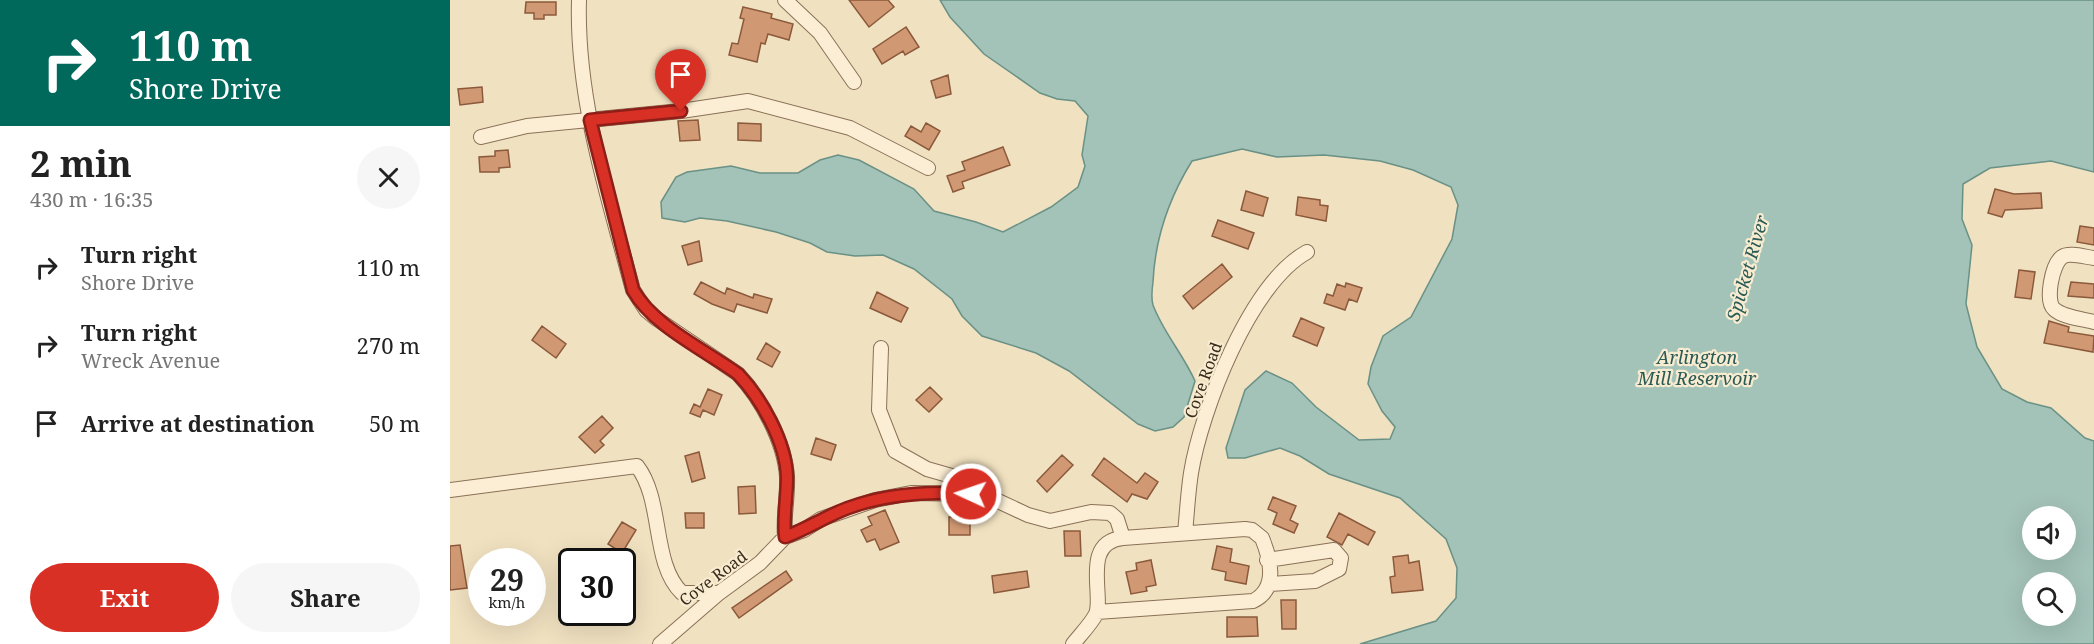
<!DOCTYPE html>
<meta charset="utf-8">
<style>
body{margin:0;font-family:"Noto Serif",serif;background:#f6f6f6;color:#222;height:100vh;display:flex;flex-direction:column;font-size:22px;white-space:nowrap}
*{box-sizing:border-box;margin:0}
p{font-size:20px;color:#767676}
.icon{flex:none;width:33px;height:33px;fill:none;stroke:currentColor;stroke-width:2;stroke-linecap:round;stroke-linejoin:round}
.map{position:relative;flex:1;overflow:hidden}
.drawer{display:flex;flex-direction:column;background:#fff;width:450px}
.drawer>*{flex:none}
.hud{background:#00695c;color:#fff;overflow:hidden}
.fabs{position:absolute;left:1572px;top:506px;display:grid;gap:12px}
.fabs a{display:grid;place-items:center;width:54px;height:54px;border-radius:50%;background:#fff;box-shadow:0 6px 24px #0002;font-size:30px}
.speed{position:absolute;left:18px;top:548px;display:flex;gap:12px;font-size:30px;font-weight:700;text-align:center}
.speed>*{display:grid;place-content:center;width:78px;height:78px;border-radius:50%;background:#fff;box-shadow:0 6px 24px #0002;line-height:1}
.speed small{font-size:15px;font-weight:400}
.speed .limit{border:3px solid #111;border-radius:9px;background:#fff;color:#111}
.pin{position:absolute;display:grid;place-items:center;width:51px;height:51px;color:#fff;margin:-62px -26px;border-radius:50% 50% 50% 0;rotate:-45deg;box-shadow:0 0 6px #0007}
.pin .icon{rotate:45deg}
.me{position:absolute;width:66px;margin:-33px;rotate:273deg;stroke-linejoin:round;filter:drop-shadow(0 0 4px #0008)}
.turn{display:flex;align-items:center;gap:21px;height:126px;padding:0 30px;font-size:27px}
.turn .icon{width:78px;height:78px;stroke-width:2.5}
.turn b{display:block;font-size:42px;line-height:51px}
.round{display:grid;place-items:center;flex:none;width:63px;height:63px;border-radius:32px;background:#f6f6f6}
.summary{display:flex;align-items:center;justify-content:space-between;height:102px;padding:0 30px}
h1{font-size:36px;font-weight:700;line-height:45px}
.primary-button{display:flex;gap:12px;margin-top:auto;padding:12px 30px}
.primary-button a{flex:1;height:69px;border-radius:36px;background:#d93025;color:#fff;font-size:24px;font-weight:700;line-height:69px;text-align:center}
.primary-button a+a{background:#f6f6f6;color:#222}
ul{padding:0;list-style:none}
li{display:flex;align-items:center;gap:18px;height:78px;padding:0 30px}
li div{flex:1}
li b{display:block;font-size:22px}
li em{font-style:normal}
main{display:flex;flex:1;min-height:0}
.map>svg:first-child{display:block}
.water{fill:#a3c2b8;stroke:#6a9186;stroke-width:1.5;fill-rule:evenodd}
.building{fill:#d19973;stroke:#8b593b;stroke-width:1.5}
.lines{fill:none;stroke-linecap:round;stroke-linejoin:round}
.minor-casing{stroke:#8a7157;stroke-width:16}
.minor{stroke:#fbeed4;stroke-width:14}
.route-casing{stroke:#8d1f18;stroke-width:15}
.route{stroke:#d93025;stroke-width:10}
.labels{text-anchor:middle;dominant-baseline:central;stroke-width:4.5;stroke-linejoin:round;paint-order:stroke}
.street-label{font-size:16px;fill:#392a1c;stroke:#f7ebd0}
.water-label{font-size:18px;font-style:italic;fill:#2a5a56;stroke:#f7ebd0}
</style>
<main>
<section class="drawer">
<div class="hud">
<div class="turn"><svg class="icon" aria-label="right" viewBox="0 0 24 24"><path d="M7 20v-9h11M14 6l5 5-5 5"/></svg><div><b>110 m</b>Shore Drive</div></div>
</div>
<div class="summary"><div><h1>2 min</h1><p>430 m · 16:35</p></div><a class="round"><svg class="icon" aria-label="close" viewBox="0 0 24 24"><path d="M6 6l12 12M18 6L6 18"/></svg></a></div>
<ul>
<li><svg class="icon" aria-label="right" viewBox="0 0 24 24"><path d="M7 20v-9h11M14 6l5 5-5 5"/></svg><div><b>Turn right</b><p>Shore Drive</p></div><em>110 m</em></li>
<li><svg class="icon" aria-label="right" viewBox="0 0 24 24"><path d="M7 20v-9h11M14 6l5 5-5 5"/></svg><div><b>Turn right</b><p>Wreck Avenue</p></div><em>270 m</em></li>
<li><svg class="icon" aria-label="arrive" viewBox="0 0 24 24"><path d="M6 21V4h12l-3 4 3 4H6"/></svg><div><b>Arrive at destination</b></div><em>50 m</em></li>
</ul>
<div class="primary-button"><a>Exit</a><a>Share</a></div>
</section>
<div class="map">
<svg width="1644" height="644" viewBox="0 0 1644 644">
<rect width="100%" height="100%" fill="#f0e1c0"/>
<path class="water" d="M490,0H1644V172L1601,161L1540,168L1513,184L1512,219L1522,245L1516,304L1527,347L1552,389L1577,402L1601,408L1635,438L1644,441V644H910L986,621L1006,598L1007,568L996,539L950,498L879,474L850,456L830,448L795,458H778L776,448L795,390L816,371L842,383L866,407L909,440L940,439L945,427L932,411L918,384L921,367L933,336L961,317L1002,239L1008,205L1001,187L963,170L930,161L874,155L827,157L792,149L742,161C719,198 705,239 703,282C702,289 701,298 703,305C713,332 733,354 745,381L734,417L723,427L705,431L688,424L619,371L586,353L532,336L512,316L502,299L464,269L433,255L405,256L377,252L360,243L326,232L277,221L250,218L235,222L212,218L211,202L226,177L237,172L281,166L310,173H348L370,160L388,155L409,160L464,189L484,211L526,222L553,232L601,207L628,187L635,166L632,155L638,116L625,101L607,99L590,93L534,54L500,17ZM1582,516H1616V549H1582ZM1582,582H1616V615H1582Z"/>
<path class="building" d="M399,0H438L444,7L419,27Z
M76,2H106V15H94V19H84V13H75Z
M293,7L322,14L321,18L343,24L339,40L318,34L315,44L311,43L307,62L279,55L282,43L288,44L294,19L290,18Z
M456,27L469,47L455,55L453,51L432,64L423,49Z
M498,75L501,94L486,98L481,81Z
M32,87L33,102L10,105L8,89Z
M248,120L250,140L230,141L228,121Z
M288,123L311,124V141L288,140Z
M476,123L490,131L479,150L455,136L461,126L471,132Z
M553,147L560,165L512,182L514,188L503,192L497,176L515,170L512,162Z
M58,150L60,167L49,168V172H30L29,157L45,156V151Z
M1545,189L1564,194L1591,193L1592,208L1555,210L1552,217L1538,213Z
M796,191L818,198L813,216L791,210Z
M848,197L870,200V205L878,206L876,221L846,215Z
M768,220L804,233L798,249L762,236Z
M1630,226L1644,228V245L1627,242Z
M249,241L252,261L238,265L232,246Z
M772,264L782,277L743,309L733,296Z
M1569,270L1585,272L1581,299L1565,297Z
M251,282L275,294L277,288L303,298L304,294L322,299L317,313L287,304L284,312L262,304L244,294Z
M1621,282L1644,284V298L1618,296Z
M896,283L912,288L907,302L899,299L895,310L874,303L877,294L883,296L887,284L895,287Z
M427,292L458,308L451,322L420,308Z
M851,318L874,328L867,346L843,336Z
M1599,321L1619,327L1618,332L1644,336L1643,352L1594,343Z
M92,326L116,344L106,358L82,340Z
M316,343L330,352L322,367L307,359Z
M480,387L492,399L479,412L466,400Z
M258,389L272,395L264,415L253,410L250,417L240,413L244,404L250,407Z
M152,416L163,428L150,441L154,445L145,453L129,437Z
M366,438L386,445L381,460L361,454Z
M249,452L255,478L242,482L235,456Z
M612,455L623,465L597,492L587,481Z
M654,458L687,483L695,473L708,482L697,499L682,494L677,502L642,475Z
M305,486L306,513L289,514L288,487Z
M823,497L846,506L840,520L848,524L844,533L823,524L827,513L818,509Z
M435,510L449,542L430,550L425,539L417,542L411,530L422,525L418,517Z
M235,513H254V528H236Z
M889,513L925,532L918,545L898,534L892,545L877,537Z
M499,517H520V535H499Z
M172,522L186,530L172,553L158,544Z
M614,531H630L631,556H615Z
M10,545L17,588L0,590V546Z
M767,546L782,549L780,562L799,566L796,584L775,580L776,572L762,569Z
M958,555L959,563L969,561L973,590L942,593L940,577L945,576L943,557Z
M701,560L706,585L696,587L697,591L681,594L676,572L687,570L686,563Z
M336,571L342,580L289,618L282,608Z
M577,571L579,587L544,593L542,576Z
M831,600H846V629H832Z
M777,617H807L808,636L777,637Z"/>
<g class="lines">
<g class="minor-casing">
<path id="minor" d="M129,0C126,99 158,196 183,290L196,310L207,319L288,374C311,398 335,442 337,477C338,497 333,517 335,537
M335,0L370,33L404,82
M31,137L77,126L231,111L298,101L400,128L478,168
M1644,258C1635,257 1619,252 1612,257C1602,264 1595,301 1604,309C1612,317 1633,319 1644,322
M431,348L429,410L445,451L477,469L505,477L530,494
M0,490L187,466C214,501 201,563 232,593H269
M735,533C737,513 738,492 741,473C751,411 800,283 857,252
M817,560L884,550L891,558L889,569L865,581L820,584
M210,644L269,593L310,563L335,537L354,530L371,519L425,500L461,493L521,494L548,501L578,515L600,521L641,512L660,513L667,519L673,538L795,529L802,530L812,538C821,560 828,589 803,601L647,612
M623,644C630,635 641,624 646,614C654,595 631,542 673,538"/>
</g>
<use href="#minor" class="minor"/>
</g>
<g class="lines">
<g class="route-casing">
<path id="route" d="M231,111L140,120L183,290C203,326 255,350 288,374C311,398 336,442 337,477C337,497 333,517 335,537C357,529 376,516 398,508C438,493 479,491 521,494"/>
</g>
<use href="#route" class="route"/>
</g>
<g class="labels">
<g class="street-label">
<text transform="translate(753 380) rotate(-70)">Cove Road</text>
<text transform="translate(263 578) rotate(-37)">Cove Road</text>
</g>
<g class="water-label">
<text transform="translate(1297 268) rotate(-74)">Spicket River</text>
<text x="1247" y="357">Arlington<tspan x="1247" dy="21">Mill Reservoir</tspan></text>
</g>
</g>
</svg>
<div class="fabs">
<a><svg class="icon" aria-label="sound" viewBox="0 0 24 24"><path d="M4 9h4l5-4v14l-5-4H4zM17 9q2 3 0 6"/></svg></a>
<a><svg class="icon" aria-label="search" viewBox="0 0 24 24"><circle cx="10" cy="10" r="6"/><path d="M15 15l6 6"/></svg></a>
</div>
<div class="speed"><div>29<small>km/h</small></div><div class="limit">30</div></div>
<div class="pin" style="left:231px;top:111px;background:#d93025"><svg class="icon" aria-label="arrive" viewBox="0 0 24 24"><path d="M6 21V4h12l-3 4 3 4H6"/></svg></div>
<svg class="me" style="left:521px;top:494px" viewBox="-20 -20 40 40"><circle r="17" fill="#d93025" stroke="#fff" stroke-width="3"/><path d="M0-11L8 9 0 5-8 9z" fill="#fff"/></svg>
</div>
</main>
